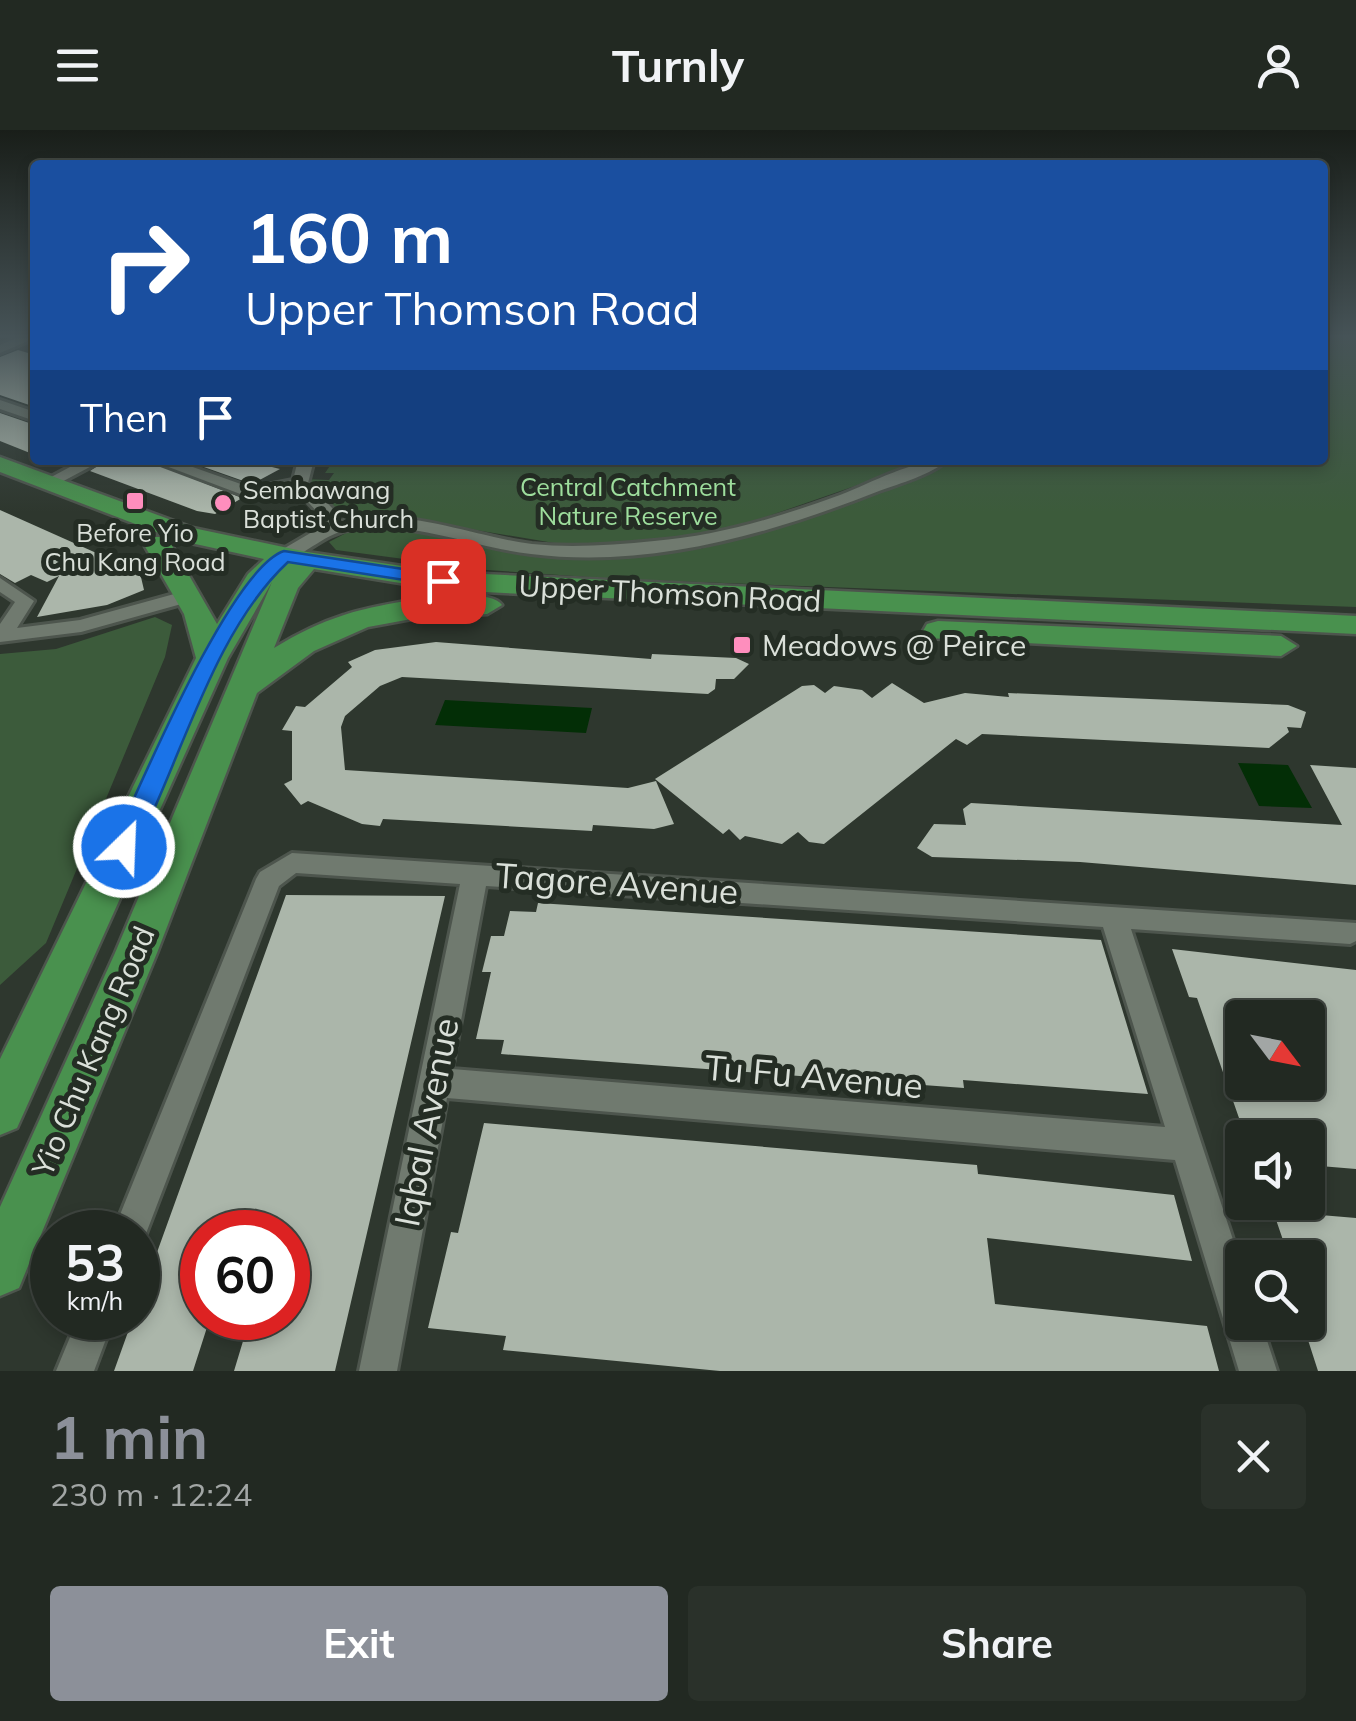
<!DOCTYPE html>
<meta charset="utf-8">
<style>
body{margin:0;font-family:Mulish,sans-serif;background:#2a312a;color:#f1f3f6;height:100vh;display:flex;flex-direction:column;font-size:38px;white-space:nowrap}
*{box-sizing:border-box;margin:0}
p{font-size:32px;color:#a2a6a5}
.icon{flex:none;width:55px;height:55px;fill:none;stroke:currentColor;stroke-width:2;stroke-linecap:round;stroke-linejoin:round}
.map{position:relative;height:1241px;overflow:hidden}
.side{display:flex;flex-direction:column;background:#222922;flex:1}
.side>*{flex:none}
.banner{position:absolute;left:30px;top:30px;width:1298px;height:305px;border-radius:10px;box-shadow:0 5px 15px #0003,0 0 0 2px #3f4540;background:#1a4fa0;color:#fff;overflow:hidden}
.needle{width:65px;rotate:122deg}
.controls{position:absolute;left:1225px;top:870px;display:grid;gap:20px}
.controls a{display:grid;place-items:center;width:100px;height:100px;border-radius:10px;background:#222922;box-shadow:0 5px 15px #0003,0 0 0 2px #3f4540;font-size:50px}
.speed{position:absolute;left:30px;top:1080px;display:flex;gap:20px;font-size:50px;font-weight:700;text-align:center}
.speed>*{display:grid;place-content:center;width:130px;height:130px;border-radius:50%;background:#222922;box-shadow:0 5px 15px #0003,0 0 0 2px #3f4540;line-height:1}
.speed small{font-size:25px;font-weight:400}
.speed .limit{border:15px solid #d22;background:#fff;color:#111}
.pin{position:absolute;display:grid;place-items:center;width:85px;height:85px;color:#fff;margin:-42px;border-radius:20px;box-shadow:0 5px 15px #0006}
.me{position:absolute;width:110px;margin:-55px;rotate:24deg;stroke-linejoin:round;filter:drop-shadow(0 0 8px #0008)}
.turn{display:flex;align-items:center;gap:35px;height:210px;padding:0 50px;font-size:45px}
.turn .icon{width:130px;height:130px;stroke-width:2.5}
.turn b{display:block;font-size:70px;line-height:85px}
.then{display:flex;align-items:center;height:95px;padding:0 50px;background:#0003;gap:20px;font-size:38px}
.round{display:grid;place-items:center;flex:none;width:105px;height:105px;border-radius:10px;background:#2a312a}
.summary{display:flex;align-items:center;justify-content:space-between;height:170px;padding:0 50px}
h1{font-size:60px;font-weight:700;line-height:75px;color:#8c9099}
.action{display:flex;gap:20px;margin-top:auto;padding:20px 50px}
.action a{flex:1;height:115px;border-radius:10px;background:#8c9099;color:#fff;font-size:40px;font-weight:700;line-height:115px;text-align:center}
.action a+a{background:#2a312a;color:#f1f3f6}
header{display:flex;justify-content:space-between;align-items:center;height:130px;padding:0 50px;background:#222922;font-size:45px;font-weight:700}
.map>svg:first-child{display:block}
.green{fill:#3c5b3b}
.water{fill:#032e06}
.building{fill:#abb6aa;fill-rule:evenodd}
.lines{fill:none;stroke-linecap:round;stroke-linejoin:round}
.minor-casing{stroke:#4d554d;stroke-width:6}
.primary-casing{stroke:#4d554d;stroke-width:5}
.minor{fill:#707a6f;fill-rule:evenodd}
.primary{fill:#49914e;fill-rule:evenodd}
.route{fill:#1a73e8;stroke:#114b97;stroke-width:2.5}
.poi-dot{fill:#fe8ebd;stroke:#242d24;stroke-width:4}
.labels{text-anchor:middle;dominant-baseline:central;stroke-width:10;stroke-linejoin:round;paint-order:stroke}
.far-park-label{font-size:25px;fill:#9ede9d;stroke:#242d24}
.far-poi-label{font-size:25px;fill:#dae0d9;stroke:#242d24;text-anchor:start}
.street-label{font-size:30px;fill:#dae0d9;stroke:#242d24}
.poi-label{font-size:30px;fill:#dae0d9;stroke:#242d24;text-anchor:start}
.near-street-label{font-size:35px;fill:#dae0d9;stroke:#242d24}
</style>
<header><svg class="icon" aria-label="menu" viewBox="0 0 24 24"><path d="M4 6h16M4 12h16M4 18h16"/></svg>Turnly<svg class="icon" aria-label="person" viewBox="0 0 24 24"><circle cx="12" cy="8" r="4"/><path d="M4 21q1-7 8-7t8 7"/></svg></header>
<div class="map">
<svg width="1356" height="1241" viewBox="0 0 1356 1241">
<rect width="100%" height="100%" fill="#2e372e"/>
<path class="green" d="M1323,208H1356V477L618,449L487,440L336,420L329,412L365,393L561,426L700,419L806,388L956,330H1322Z
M334,330H930L705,408L566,415L374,383L334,387L304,349L329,350L334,343H325Z
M155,487L172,495L165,527L46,813L0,855V524L56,519Z"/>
<path class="water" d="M445,570L592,578L586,603L435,595Z
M1238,633L1288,635L1312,678L1259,676Z"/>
<path class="building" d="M18,220L35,225V277L0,265V227Z
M0,283L35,295V325L0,311Z
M106,330H146L242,368L215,384L197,381L90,341Z
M184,330H285L272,337L280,339L252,354Z
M0,380L121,434L137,430L144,460L107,475L37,487L59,446L47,452L31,445L15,453L0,444Z
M436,512L651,529L652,524L736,528L749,534L734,549H716L715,559L708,564L402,547L380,556L345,586L341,597L345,640L628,658L656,651L674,694L654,699L593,695L592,701L383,689L380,696L362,694L308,671L301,675L284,654L292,650V601L282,600L296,576L305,577L352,537L348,532L375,520Z
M892,553L924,573L965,563L1009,567L1008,563L1288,575L1306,582L1301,598L1287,597L1289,602L1269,618L982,604L967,615L956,609L824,714L809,712L798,702L782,714L745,706L740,710L729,699L723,704L655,649L802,556L814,555L825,563L834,556L862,560L872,568Z
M1310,635L1356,638V755L1080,732L932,727L917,718L934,694L966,695L963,679L971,673L1342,695Z
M286,765L445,766L335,1241H234L250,1188H288V1102H202V1188H210L193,1241H114L133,1188H138V1175Z
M538,773L1101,810L1148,964L963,950L964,958L501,924L504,910L476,909L491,842H482L491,806H504L510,781L536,782Z
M1172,819L1356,840V1039L1308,1035V1008H1246L1197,868L1189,867ZM1242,888H1308V952H1242Z
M484,993L977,1035L978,1044L1174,1065L1192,1131L987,1108L995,1174L1207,1196L1219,1241H720L503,1220L506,1206L428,1198L451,1102L458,1103Z
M1273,1081L1356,1088V1241H1318L1308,1210V1128H1264L1257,1108L1283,1110Z"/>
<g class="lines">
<g class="minor-casing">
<path id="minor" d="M16,208H35L0,223V215Z
M0,270L35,282V291L0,279Z
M83,330H103L54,356L40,353Z
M150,330H173L252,358L293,350L298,330H314L308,353L334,380L336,393C400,374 469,406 532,414C572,418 614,415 654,411C719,406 779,387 840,365C874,352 911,330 948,330C930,345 901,353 879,361C770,404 650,439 531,424C472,417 412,390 352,399C324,403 308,424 284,431L278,430V422L319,398L320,385L296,359L251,368Z
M0,448L34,471L17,498L80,490L185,461L194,467L192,471L81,502L0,512V494L15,472L0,462Z
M292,723L1356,793V811L1350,814L1131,799L1242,1137V1192H1261L1277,1241H1239L1175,1030L447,968L397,1241H359L460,754L296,743L279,756L142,1114L138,1116V1102H113L256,749L260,742ZM486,756L1103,797L1165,997L452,939Z
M78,1188H114L94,1241H56Z"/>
</g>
<g class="primary-casing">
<path id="primary" d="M0,327L193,398L307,422L443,442L1356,486V504L443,460L314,439L298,458L274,518C297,504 319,493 344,485C370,476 486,452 502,475L487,484L417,488L368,497L314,521L257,563L157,823L19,1158L0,1166V1077L115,823L272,452L228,528L17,998L0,1005V929L196,528L184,484L143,413L147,407H167L217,494L248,444L264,429L177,410L0,342Z
M938,491L1281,506L1297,516L1281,526L927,508L923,501L927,494Z"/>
</g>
<use href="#minor" class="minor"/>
<use href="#primary" class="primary"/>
</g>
<linearGradient id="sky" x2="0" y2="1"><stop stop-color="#191e19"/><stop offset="0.54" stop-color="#465357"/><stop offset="1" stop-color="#465357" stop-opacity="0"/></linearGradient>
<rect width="1356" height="382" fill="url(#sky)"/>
<path class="route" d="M284,421L443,445L452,451L443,456L288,432C212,503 181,632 133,724H116L112,717C139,659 230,439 284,421Z"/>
<g class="poi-dot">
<rect x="125" y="361" width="20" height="20" rx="5"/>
<circle cx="223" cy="373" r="10"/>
<rect x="732" y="505" width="20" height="20" rx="5"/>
</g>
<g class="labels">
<g class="far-park-label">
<text x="628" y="356">Central Catchment<tspan x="628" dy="29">Nature Reserve</tspan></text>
</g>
<g class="far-poi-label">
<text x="243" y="359">Sembawang<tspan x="243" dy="29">Baptist Church</tspan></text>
<text x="135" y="402" text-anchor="middle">Before Yio<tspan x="135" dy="29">Chu Kang Road</tspan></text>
</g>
<g class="street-label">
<text transform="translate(670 463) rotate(3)">Upper Thomson Road</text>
<text transform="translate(93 921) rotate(-67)">Yio Chu Kang Road</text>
</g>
<g class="poi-label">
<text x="762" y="515">Meadows @ Peirce</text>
</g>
<g class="near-street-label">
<text transform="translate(617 753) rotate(4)">Tagore Avenue</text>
<text transform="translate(814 946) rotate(5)">Tu Fu Avenue</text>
<text transform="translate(426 992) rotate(-79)">Iqbal Avenue</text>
</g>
</g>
</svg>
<div class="controls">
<a><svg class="needle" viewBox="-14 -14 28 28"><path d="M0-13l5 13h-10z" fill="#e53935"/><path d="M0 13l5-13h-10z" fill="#a2a6a5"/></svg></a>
<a><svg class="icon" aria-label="sound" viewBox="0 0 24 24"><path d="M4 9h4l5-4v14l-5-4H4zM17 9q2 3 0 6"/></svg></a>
<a><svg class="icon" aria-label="search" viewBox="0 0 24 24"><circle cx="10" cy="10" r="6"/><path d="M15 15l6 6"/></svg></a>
</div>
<div class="speed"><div>53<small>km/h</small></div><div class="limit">60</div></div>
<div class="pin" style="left:443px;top:451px;background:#d93025"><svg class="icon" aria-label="arrive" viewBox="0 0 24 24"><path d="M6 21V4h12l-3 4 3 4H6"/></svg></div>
<svg class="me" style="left:124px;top:717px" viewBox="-20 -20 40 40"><circle r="17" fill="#1a73e8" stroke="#fff" stroke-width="3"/><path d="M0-11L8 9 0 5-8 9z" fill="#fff"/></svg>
<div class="banner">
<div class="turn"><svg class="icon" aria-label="right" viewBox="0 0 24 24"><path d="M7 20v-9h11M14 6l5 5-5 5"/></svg><div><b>160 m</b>Upper Thomson Road</div></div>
<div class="then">Then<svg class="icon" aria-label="arrive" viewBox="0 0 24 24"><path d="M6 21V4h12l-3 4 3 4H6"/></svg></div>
</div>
</div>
<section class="side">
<div class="summary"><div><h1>1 min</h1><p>230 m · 12:24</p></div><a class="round"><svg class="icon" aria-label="close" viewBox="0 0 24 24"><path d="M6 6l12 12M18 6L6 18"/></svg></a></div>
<div class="action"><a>Exit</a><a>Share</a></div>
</section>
